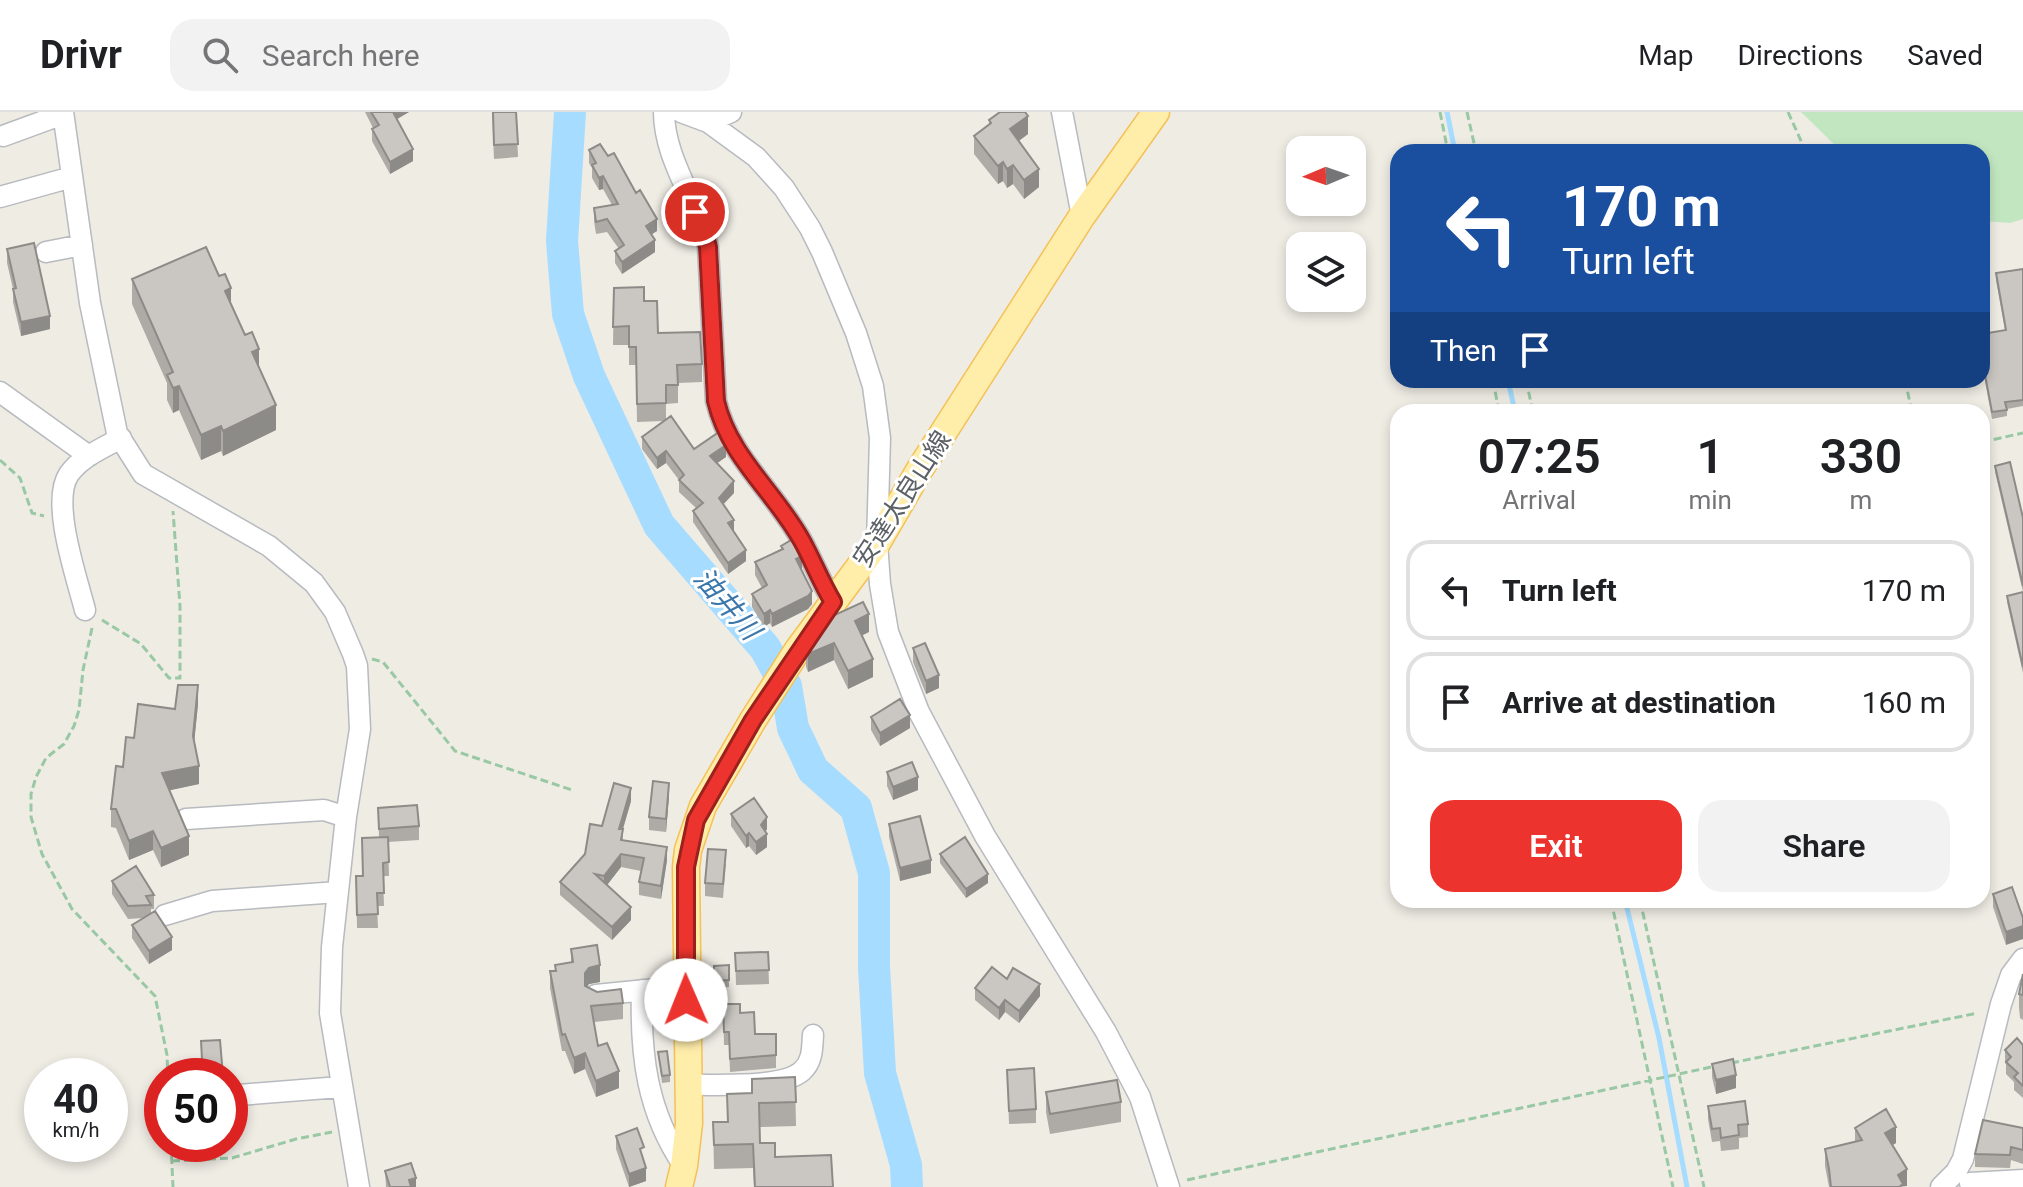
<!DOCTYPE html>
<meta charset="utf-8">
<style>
body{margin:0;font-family:Roboto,"Noto Sans JP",sans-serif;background:#f2f2f2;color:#202124;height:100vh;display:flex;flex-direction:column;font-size:30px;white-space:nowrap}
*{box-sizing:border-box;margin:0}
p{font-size:26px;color:#757577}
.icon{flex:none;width:44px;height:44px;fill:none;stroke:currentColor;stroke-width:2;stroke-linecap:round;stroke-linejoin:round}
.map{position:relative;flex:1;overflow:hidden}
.sheet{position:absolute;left:1390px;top:292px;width:600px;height:504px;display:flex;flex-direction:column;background:#fff;border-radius:24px;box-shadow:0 4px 12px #0003}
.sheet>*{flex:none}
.banner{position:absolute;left:1390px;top:32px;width:600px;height:244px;border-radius:24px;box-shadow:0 4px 12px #0003;background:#1a4fa0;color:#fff;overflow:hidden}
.needle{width:52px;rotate:268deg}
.buttons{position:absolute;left:1286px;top:24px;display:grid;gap:16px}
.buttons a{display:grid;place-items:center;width:80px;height:80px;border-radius:16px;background:#fff;box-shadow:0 4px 12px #0003;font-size:40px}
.speed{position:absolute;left:24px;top:946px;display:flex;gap:16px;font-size:40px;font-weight:700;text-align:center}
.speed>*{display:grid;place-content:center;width:104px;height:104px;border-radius:50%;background:#fff;box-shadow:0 4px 12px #0003;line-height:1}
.speed small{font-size:20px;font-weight:400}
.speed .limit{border:12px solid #d22;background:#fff;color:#111}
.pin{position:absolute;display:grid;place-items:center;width:68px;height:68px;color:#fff;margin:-34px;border:4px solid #fff;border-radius:50%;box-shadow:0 2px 8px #0007}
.me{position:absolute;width:88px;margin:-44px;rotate:359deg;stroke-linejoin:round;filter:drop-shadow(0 0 6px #0008)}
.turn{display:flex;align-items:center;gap:28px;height:168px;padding:0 40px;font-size:36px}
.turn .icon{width:104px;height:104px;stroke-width:2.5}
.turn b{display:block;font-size:56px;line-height:68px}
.then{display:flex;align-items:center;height:76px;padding:0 40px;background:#0003;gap:16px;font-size:30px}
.eta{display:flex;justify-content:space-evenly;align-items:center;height:136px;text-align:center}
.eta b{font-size:48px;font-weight:600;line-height:56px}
.button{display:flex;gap:16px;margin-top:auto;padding:16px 40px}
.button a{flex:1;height:92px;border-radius:24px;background:#ed332d;color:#fff;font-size:32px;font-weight:600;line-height:92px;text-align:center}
.button a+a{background:#f2f2f2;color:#202124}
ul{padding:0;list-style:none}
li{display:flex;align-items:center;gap:24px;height:100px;margin:0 16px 12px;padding:0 24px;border:4px solid #e0e0e0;border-radius:24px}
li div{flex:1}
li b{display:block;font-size:30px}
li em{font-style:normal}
header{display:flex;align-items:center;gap:48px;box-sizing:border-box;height:112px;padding:0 40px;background:#fff;border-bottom:2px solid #e0e0e0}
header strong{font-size:38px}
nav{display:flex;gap:44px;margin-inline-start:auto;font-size:28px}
.search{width:560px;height:72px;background:#f2f2f2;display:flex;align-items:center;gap:20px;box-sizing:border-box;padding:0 28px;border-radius:24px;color:#757577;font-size:30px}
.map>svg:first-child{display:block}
.green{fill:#c2e7c0}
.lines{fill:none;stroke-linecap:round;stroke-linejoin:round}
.stream{stroke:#a5dcff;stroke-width:5}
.river{stroke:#a5dcff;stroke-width:32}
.minor-casing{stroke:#b7babf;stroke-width:23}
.major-casing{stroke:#f4c158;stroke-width:29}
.path{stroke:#99c8a5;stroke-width:3;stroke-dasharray:8 4;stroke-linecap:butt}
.minor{stroke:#fff;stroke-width:20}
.major{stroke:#ffedaa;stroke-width:26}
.wall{fill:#aeaba7}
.shaded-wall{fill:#8d8b88}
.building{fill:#cac7c2;stroke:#8d8b88;stroke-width:2}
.route-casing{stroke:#9a211d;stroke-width:20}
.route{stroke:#ed332d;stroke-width:14}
.labels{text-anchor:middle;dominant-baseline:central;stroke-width:6;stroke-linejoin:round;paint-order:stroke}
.street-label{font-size:26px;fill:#5c6165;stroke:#fff}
.water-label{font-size:28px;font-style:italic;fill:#3c77ab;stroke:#fff}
</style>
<header>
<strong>Drivr</strong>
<div class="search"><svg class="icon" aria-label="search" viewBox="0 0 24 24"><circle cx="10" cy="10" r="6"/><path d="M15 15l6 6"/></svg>Search here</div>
<nav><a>Map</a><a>Directions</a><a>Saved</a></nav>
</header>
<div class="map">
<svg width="2023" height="1075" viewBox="0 0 2023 1075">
<rect width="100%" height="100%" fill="#efece4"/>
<path class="green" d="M1801,0H2023V107L2010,111L1982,109V40H1842Z"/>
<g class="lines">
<path class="stream" d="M1447,0L1455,40
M1508,268L1515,300
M1625,788L1659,926L1687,1075"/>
<path class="river" d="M570,0L562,129L568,202L589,264L659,413L765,536L786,574L793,616L813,658L856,696L874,761V855L880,961L906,1053L907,1075"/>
<g class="minor-casing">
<path id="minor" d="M63,0L90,191L117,321L143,362L269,434L314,471L335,500L353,542L357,554L360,617L346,705L332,835L330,901L359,1075
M664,0C664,48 698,89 708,135L716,289C729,345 775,380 802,429C813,449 821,470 833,490
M681,0L708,10L756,45L784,76L810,116L822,140L856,221L873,274L880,326L877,431L880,472L888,520L919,600L985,724L1106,920L1140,985L1169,1075
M1062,0L1082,104
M708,10L731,0
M3,24L63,2
M0,85L72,65
M46,140L82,133
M0,280L89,344
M85,498C77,466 50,390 69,362C81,345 103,336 121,326
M186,707L324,698L346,705
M165,803L212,789L338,780
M642,878C640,943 647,1000 684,1054
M596,883L686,874
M688,973C715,972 782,977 802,959C813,949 812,936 813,923
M239,983L340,975
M1970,1071L2023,1068
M1941,1075L1956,1060L1963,1047L2001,892L2011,863L2023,847"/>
</g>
<g class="major-casing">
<path id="major" d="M679,1075L684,1054L689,1011L686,755L688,738L703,694L753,608L797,539L877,431L920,357L1082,104L1156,0"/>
</g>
<path class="path" d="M1440,0L1448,40
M1467,0L1476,40
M1788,0L1806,40
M1493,268L1499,300
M1526,268L1533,300
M1905,268L1912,300
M1982,330L2023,321
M0,348L20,366L32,401L44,404
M102,508L141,532L169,566H180V494L173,399
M92,516L83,558L79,598L74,614L64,632L46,646L36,665L31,682V705L42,742L72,797L155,884L167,943L168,964
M372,547L383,550L455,639L572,678
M1611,788L1673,1075
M1640,788L1704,1075
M1731,951L1978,901
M171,1032L173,1075
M172,1049L232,1046L296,1027L332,1020
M1187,1068L1716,954"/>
<use href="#minor" class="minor"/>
<use href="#major" class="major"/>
</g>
<path class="wall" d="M365,0H409L397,7L413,49L390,62L372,29V17L373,16Z
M492,0H516L518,45L494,47Z
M989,8L1028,22L1019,29L1039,75L1024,87L1013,72L1007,76L1003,69L998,72L974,42V24L989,13Z
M589,38L608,44L657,119L651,122L655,140L622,162L615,151V139L619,137L607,120L596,122L594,109V96L612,93L603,77L599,78L592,66V56L589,51Z
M7,137L50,217L21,224L13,190V177L7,151Z
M2023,157V294L2007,297V304L1992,307L1982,253V222L2005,218L1996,168V161Z
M132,167L231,192L259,256L276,318L223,344L221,339L201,348L179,298L173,301L167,288V271L132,192Z
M614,176L644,189L658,221L702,252V270L678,271V291L666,292V307L694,337L726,345L717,351L734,381L723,392L746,449L728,462L693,410V399L696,396L679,380V368L666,351L657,357L642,337V325L663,309L637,310L636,253H629V233H613Z
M1995,354L2023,406V561L2007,490V484L2023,480L1995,360Z
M781,434L802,458L812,492L808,497L772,515L770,511L764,515L752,495V482L762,476L755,463V450L781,437Z
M869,520L862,523L873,565L848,577L834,548L808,560L806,555V537Z
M913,536L939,576L926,582L913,550Z
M198,592L194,630L199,672L170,678L189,743L161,755L153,738L129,748L116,716L111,715V697L123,655L134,626L175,597Z
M871,605L910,616L880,634L871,618Z
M887,660L918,678L893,688L887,674Z
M669,684L666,720L649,718V705Z
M631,689L623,717V728L667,748L661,787L639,783V770L641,759L621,755L607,773L631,808L612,828L560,783V770L585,742L602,714Z
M378,696L419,714V728L388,730L389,764H383L384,794H377L378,816H357L356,764H362L379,725Z
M731,702L767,717L765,720L767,735L756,743L749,734L746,736L731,714Z
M889,712L931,761L900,769L889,725Z
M940,742L988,771L966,786L940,751Z
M726,751L723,786L705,784V771Z
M112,769L154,783V797H151V801L172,838L149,852L132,826V813L144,806L128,807L112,782Z
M2012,775L2006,833L1993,795V782Z
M571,837L600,870L589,872L587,875L623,891V907L594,910L598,934L619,976L596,985L585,957L574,962L565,939H562L550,876V859H555V853L571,850Z
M768,840L769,872L736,873L735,841Z
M729,853V875H714V854Z
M2023,862V908L2020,906L2019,895V882Z
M1007,867L1040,884L1019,911L1005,900L999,908L975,888V876Z
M723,892L740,901L755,922H776V956L730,960L729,933H724Z
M2023,933V986L2014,978V970L2006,962V952L2005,951V938Z
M658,940L670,963V970L662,971Z
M1712,952L1736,976L1716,982L1712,965Z
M1007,958L1036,997V1011L1009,1012Z
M795,965L796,1014L760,1015V1031L775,1045L833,1075H754L753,1056L714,1057L713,1010H727V982L752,981Z
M1046,980L1121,990V1010L1050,1022L1046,1000Z
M1708,994L1748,1012V1025L1739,1026V1037L1721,1039L1720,1029L1712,1030L1708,1007Z
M1855,1016L1896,1031L1892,1033L1907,1074L1829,1075L1825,1054V1037L1855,1030Z
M2023,1016V1052L2011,1048L2010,1056L1975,1055V1042Z
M616,1024L644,1048L646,1069L629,1075L616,1037Z
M385,1059L416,1075H386Z"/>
<path class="shaded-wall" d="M392,0H409L392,10Z
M1028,4V22L1010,35V17Z
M413,37V49L390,62V50Z
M1003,50V69L998,72V54Z
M1013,53V72L1007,76V57Z
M1039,57V75L1024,87V68Z
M603,64V77L599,78V66Z
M657,107V119L646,126V114Z
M655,128V140L622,162V150Z
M231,176V201L225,179Z
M50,204V217L21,224V210Z
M259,237V262L252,240Z
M179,274V298L173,301V276Z
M276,293V318L223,344V319Z
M221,314V339L201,348V323Z
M726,333V345L710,356V344Z
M666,339V351L657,357V346Z
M734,369V381L719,397V386Z
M734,408V420L728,411Z
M746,438V449L728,462V451Z
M802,444V458L796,447Z
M812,479V492L808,497L772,515V502Z
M770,498V511L764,515V502Z
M869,502V520L855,527V509Z
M834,531V548L808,560V542Z
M873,547V565L848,577V559Z
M939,563V576L926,582V569Z
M198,573V592L193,642V624Z
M910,603V616L880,634V621Z
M199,654V672L162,680V661Z
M918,665V678L893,688V675Z
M669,671V684L666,720V707Z
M631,676V689L619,730V717Z
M767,705V717L761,726V713Z
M153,719V738L129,748V729Z
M749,721V734L746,736V724Z
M767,722V735L756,743V730Z
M189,724V743L161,755V736Z
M667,735V748L661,787V774Z
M621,742V755L604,777V764Z
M931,748V761L900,769V756Z
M988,762V771L966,786V777Z
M631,795V808L612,828V815Z
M2023,814V827L2006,833V820Z
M172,825V838L149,852V839Z
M600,853V870L589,872L585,877V861L589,856Z
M1040,872V884L1019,911V899Z
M1005,888V900L999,908V896Z
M585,941V957L574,962V946Z
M619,959V976L596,985V969Z
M1736,963V976L1716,982V968Z
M1896,1015V1031L1885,1038V1021Z
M646,1056V1069L629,1075V1062Z
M1907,1057V1074L1898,1075V1063Z
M416,1066V1075H409V1068Z"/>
<path class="building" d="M371,0H393L413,37L390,50L372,17L379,13Z
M493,0H516L518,32L494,33Z
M1000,0H1025L1028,4L1010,17L1039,57L1024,68L1013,53L1007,57L1003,50L998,54L974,24L991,11L989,8Z
M600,32L608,44L614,41L636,81L640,78L657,107L646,114L655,128L622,150L615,139L624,133L607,107L596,110L594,96L618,92L603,64L599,66L592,53L596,51L589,38Z
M34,131L50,204L21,210L13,177L16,176L7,137Z
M206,135L219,164L225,162L231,176L225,179L245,223L252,220L259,237L252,240L276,293L223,319L221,314L201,323L179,274L173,276L167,263L173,260L132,167Z
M2023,157V288L2005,290L2007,298L1992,300L1982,247V222L2006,218L1996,161Z
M644,175V189H657L658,221L700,220L702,252L677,253L678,273H666V291L637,292L636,235H629V214L613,215L614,176Z
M671,304L694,337L719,320L726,333L710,344L734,369L719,386L734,408L728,411L746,438L728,451L693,399L703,391L679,368L684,363L666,339L657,346L642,325Z
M2010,350L2023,406V474L1995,354Z
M793,427L802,444L796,447L812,479L808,484L772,502L770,498L764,502L752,482L767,473L755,450L783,437L781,434Z
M2023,480V555L2007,484Z
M863,490L869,502L855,509L873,547L848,559L834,531L808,542L806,537L828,506Z
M925,531L939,563L926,569L913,536Z
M178,573H198L193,624L199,654L162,661L189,724L161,736L153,719L129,729L116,697H111L116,654L123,655L126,625L134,626L138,592L175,597Z
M900,587L910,603L880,621L871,605Z
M912,650L918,665L893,675L887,660Z
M653,669L669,671L666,707L649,705Z
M614,671L631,676L619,717H623L621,728L667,735L661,774L639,770L644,746L621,742L604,764L595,762L631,795L612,815L560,770L585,742L590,712L602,714Z
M754,686L767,705L761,713L767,722L756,730L749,721L746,724L731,702Z
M417,693L419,714L379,717L378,696Z
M920,704L931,748L900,756L889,712Z
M388,725L389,750L383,751L384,781H377L378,802L357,803L356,764H363L362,726Z
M965,725L988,762L966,777L940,742Z
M708,737L726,738L723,772L705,771Z
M136,754L154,783L146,784L151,793L128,794L112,769Z
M2012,775L2023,806V814L2006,820L1993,782Z
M155,799L172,825L149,839L132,813Z
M597,833L600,853L589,856L585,861V874L597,880L621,877L623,891L591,894L598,934L607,931L619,959L596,969L585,941L574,946L565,922L562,923L550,859H556L555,853L573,850L571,837Z
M768,840L769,858L736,859L735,841Z
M729,853V868L714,869V854Z
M992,855L1007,867L1013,856L1040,872L1019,899L1005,888L999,896L975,876Z
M2023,862V883L2019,882Z
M723,892H740V901L754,900L755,922H776V943L730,947L729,920H724Z
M2017,926L2023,933V974L2014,965L2018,961L2006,950L2011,945L2005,938Z
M220,928L223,964H190L189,948L202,947L201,929Z
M667,939L670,963L662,964L658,940Z
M1733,947L1736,963L1716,968L1712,952Z
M1034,956L1036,997L1009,999L1007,958Z
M795,965L796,990L759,991L760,1031H775V1045L831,1043L833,1075H755L753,1032L714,1033L713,1010H728L727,982L752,981V967Z
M1117,968L1121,990L1050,1002L1046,980Z
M1745,989L1748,1012L1738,1013L1739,1023L1721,1026L1720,1016L1712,1017L1708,994Z
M1886,997L1896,1015L1885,1021L1907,1057L1898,1063L1903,1072L1899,1075H1831L1829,1057L1825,1037L1862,1028L1855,1016Z
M1983,1008L2023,1016V1038L2011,1035L2010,1043L1975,1042Z
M637,1016L644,1035L640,1037L646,1056L629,1062L616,1024Z
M411,1051L416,1066L409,1068L411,1075H390L385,1059Z"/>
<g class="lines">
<g class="route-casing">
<path id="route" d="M686,888V755L696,708L753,608L833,490C821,470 813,449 802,429C775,380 729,345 716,289L708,135L704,120L695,100"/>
</g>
<use href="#route" class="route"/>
</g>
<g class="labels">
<g class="street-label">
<text transform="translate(902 387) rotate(-57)">安達太良山線</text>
</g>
<g class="water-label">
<text transform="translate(727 492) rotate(49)">油井川</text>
</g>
</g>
</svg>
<div class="buttons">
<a><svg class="needle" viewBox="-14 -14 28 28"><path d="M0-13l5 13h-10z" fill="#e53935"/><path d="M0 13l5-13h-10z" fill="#757577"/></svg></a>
<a><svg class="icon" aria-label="layers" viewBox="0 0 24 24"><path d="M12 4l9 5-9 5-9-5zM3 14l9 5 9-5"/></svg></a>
</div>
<div class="speed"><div>40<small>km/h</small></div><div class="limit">50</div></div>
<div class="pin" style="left:695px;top:100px;background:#d93025"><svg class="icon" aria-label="arrive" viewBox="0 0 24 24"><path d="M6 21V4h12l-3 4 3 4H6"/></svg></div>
<svg class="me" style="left:686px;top:888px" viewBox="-20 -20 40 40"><circle r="19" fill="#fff"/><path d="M0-13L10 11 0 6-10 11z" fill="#ed332d"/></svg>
<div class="banner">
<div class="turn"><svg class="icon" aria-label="left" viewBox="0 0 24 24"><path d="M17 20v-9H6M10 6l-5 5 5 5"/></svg><div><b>170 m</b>Turn left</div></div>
<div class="then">Then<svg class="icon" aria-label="arrive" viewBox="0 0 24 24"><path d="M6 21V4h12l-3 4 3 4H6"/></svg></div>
</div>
<section class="sheet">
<div class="eta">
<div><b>07:25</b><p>Arrival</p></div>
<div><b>1</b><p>min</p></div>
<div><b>330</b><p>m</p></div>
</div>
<ul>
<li><svg class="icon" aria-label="left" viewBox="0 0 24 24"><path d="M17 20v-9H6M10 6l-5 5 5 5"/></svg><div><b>Turn left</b></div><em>170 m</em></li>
<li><svg class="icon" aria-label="arrive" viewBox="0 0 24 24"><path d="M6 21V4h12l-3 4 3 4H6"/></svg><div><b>Arrive at destination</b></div><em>160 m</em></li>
</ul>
<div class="button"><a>Exit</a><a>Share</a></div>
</section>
</div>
